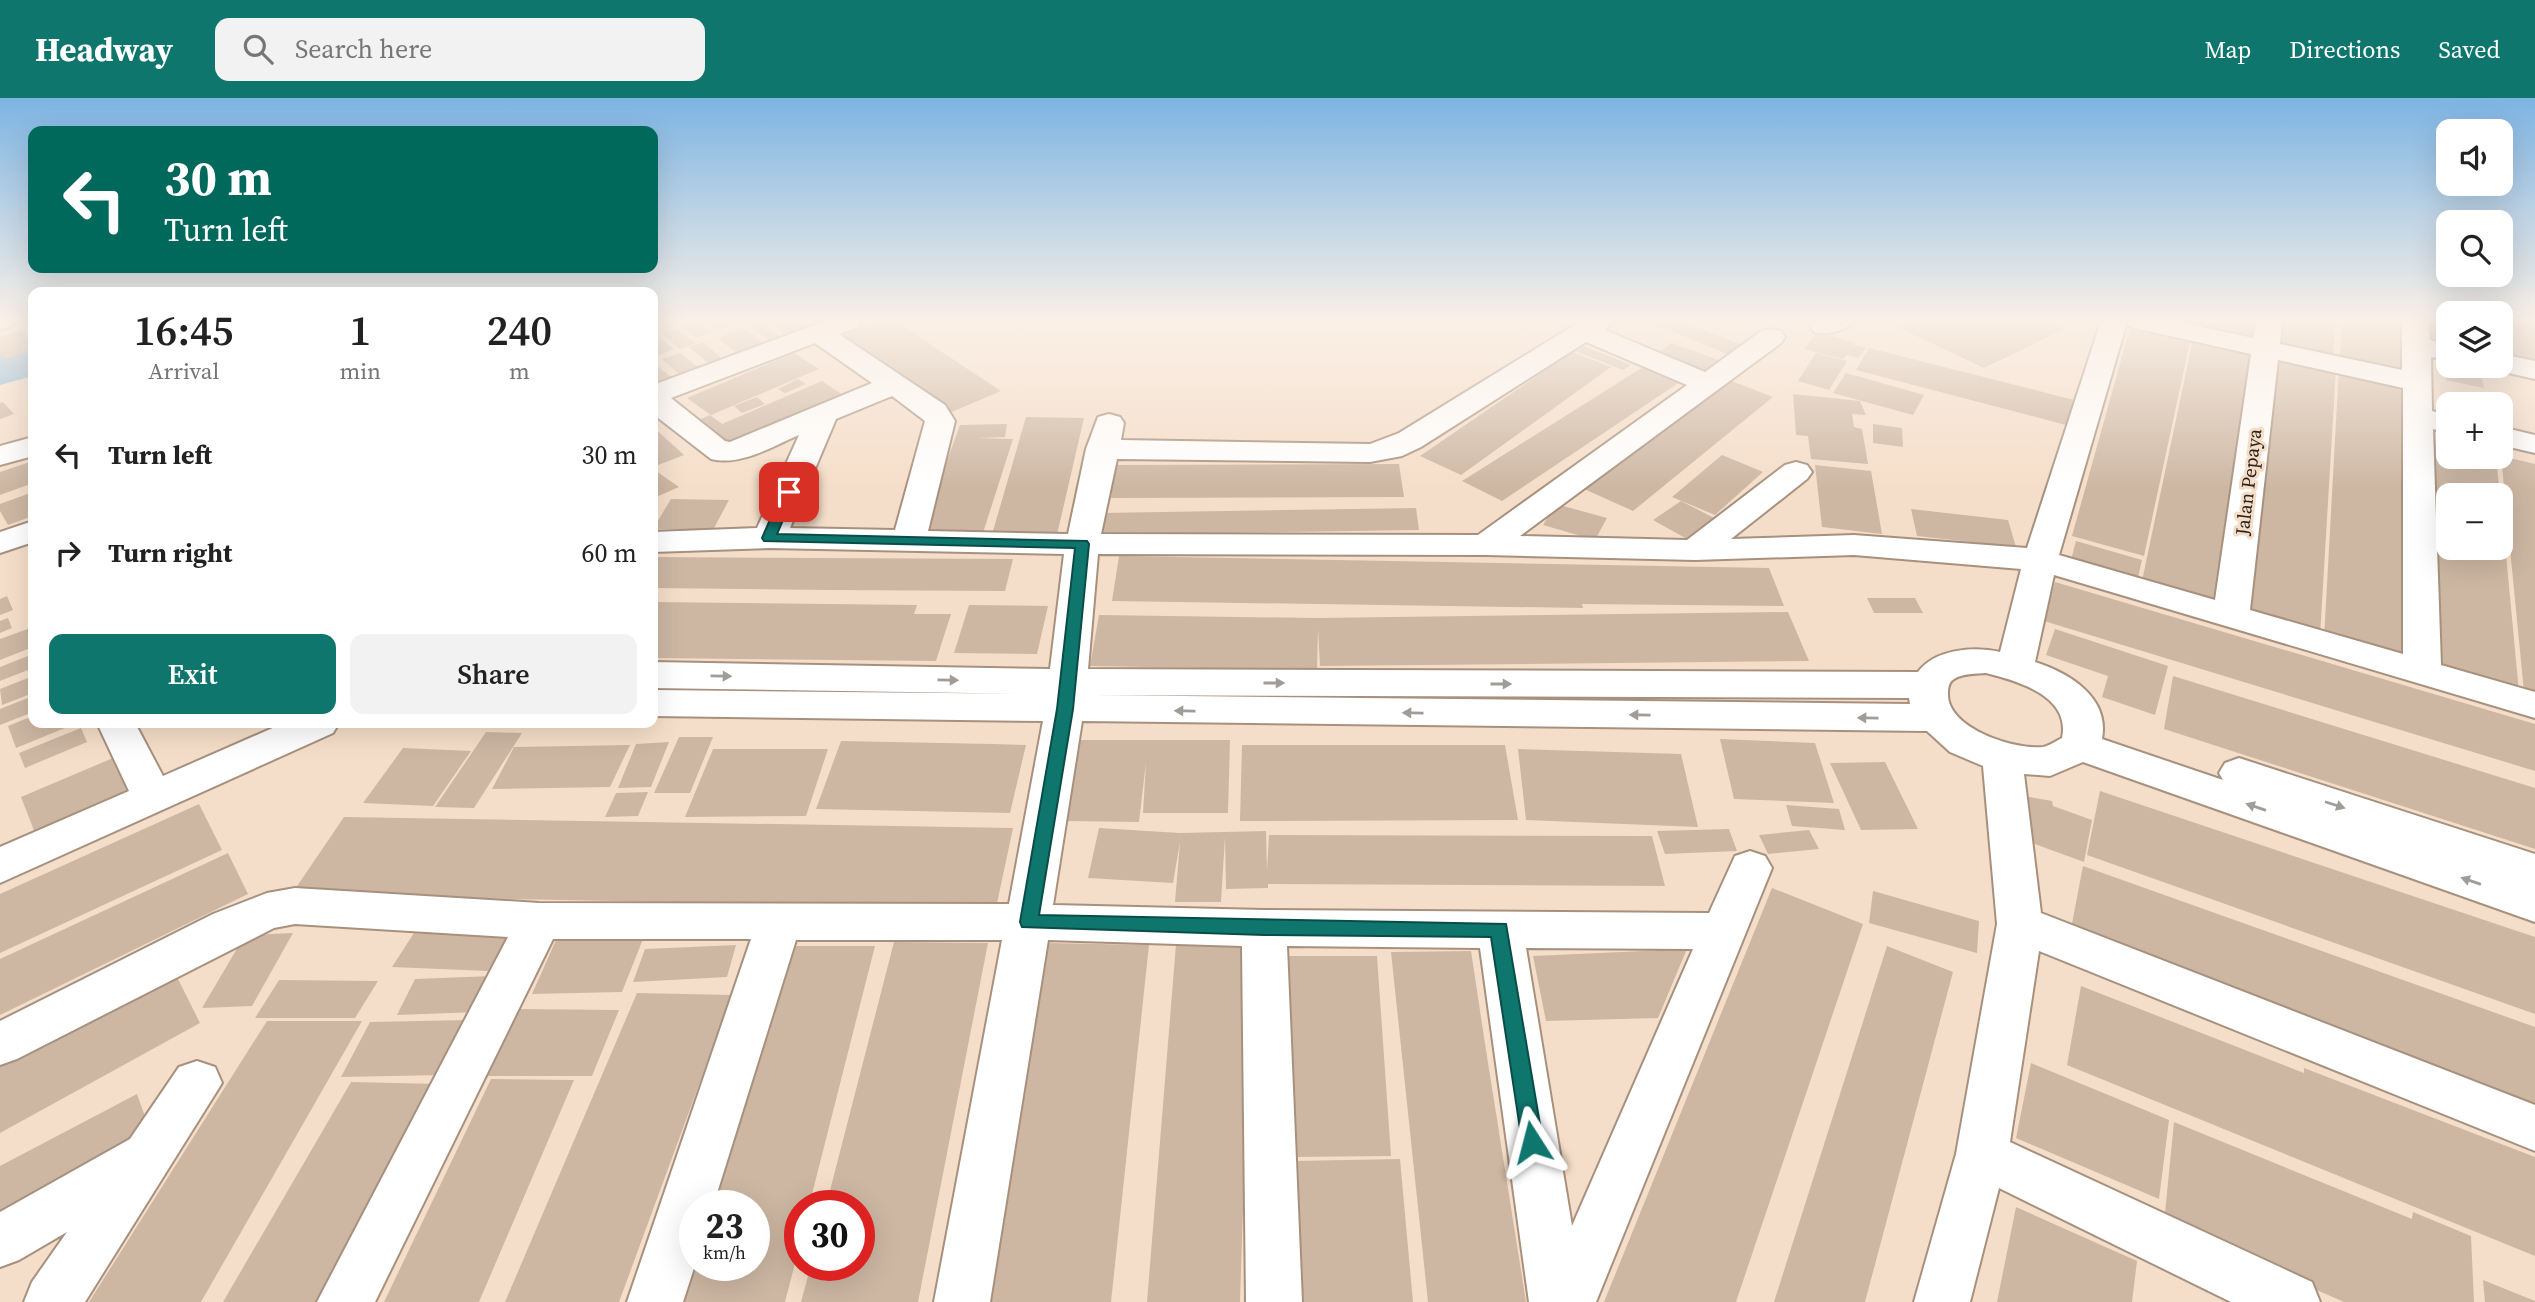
<!DOCTYPE html>
<meta charset="utf-8">
<style>
body{margin:0;font-family:"Source Serif 4",serif;background:#f2f2f2;color:#222;height:100vh;display:flex;flex-direction:column;font-size:26px;white-space:nowrap}
*{box-sizing:border-box;margin:0}
p{font-size:23px;color:#767676}
.icon{flex:none;width:38px;height:38px;fill:none;stroke:currentColor;stroke-width:2;stroke-linecap:round;stroke-linejoin:round}
.map{position:relative;flex:1;overflow:hidden}
.sheet{position:absolute;left:28px;top:189px;width:630px;height:441px;display:flex;flex-direction:column;background:#fff;border-radius:14px;box-shadow:0 7px 28px #0002}
.sheet>*{flex:none}
.guide{position:absolute;left:28px;top:28px;width:630px;height:147px;border-radius:14px;box-shadow:0 7px 28px #0002;background:#00695c;color:#fff;overflow:hidden}
.buttons{position:absolute;left:2436px;top:21px;display:grid;gap:14px}
.buttons a{display:grid;place-items:center;width:77px;height:77px;border-radius:14px;background:#fff;box-shadow:0 7px 28px #0002;font-size:35px}
.speed{position:absolute;left:679px;top:1092px;display:flex;gap:14px;font-size:35px;font-weight:700;text-align:center}
.speed>*{display:grid;place-content:center;width:91px;height:91px;border-radius:50%;background:#fff;box-shadow:0 7px 28px #0002;line-height:1}
.speed small{font-size:18px;font-weight:400}
.speed .limit{border:10px solid #d22;background:#fff;color:#111}
.pin{position:absolute;display:grid;place-items:center;width:60px;height:60px;color:#fff;margin:-30px;border-radius:14px;box-shadow:0 4px 10px #0006}
.me{position:absolute;width:77px;margin:-38px;rotate:351deg;stroke-linejoin:round;filter:drop-shadow(0 0 5px #0008)}
.turn{display:flex;align-items:center;gap:24px;height:147px;padding:0 21px;font-size:32px}
.turn .icon{width:91px;height:91px;stroke-width:2.5}
.turn b{display:block;font-size:49px;line-height:60px}
.eta{display:flex;justify-content:space-evenly;align-items:center;height:119px;text-align:center}
.eta b{font-size:42px;font-weight:600;line-height:49px}
.primary-button{display:flex;gap:14px;margin-top:auto;padding:14px 21px}
.primary-button a{flex:1;height:80px;border-radius:14px;background:#0f766e;color:#fff;font-size:28px;font-weight:600;line-height:80px;text-align:center}
.primary-button a+a{background:#f2f2f2;color:#222}
ul{padding:0;list-style:none}
li{display:flex;align-items:center;gap:21px;height:98px;padding:0 21px}
li div{flex:1}
li b{display:block;font-size:26px}
li em{font-style:normal}
header{display:flex;align-items:center;gap:42px;box-sizing:border-box;height:98px;padding:0 35px;background:#0f766e;color:#fff}
header strong{font-size:33px}
nav{display:flex;gap:38px;margin-inline-start:auto;font-size:24px}
.search{width:490px;height:63px;background:#f2f2f2;display:flex;align-items:center;gap:18px;box-sizing:border-box;padding:0 24px;border-radius:14px;color:#767676;font-size:26px}
.map>svg:first-child{display:block}
.lines{fill:none;stroke-linecap:round;stroke-linejoin:round}
.river{fill:#7db3db;fill-rule:evenodd}
.building{fill:#cdb7a3}
.minor-casing{stroke:#a7917e;stroke-width:4}
.minor{fill:#fff;fill-rule:evenodd}
.oneway{fill:#a09c98}
.route{fill:#0f766e;stroke:#0a4d48;stroke-width:2}
.labels{text-anchor:middle;dominant-baseline:central;stroke-width:6;stroke-linejoin:round;paint-order:stroke}
.street-label{font-size:19px;fill:#2b221b;stroke:#f5dec9}
</style>
<header>
<strong>Headway</strong>
<div class="search"><svg class="icon" aria-label="search" viewBox="0 0 24 24"><circle cx="10" cy="10" r="6"/><path d="M15 15l6 6"/></svg>Search here</div>
<nav><a>Map</a><a>Directions</a><a>Saved</a></nav>
</header>
<div class="map">
<svg width="2535" height="1204" viewBox="0 0 2535 1204">
<rect width="100%" height="100%" fill="#f5dec9"/>
<g class="lines">
<path class="river" d="M33,242V278L0,287V251Z"/>
</g>
<path class="building" d="M692,223H697L711,234L695,240L679,227Z
M705,223H740L716,232Z
M769,223H796L806,230L787,237Z
M881,223H895L1001,293L947,316L838,239Z
M1648,223H1680L1742,247L1727,256Z
M1911,223H2045L2064,231L1984,270L1897,229Z
M2192,223H2254L2252,240L2191,227Z
M2273,223H2335L2333,259L2270,245Z
M2342,223H2404L2405,274L2340,260Z
M2425,223H2448V247L2425,242Z
M2501,223H2535V265L2501,257Z
M761,225L781,239L770,243L751,228Z
M2131,226L2191,239L2144,458L2072,438Z
M744,230L765,246L738,256L718,240Z
M678,231L696,245L680,251L662,236Z
M20,232L33,243V252L6,261L0,256V239Z
M1817,234L1855,244L1854,247L1866,250L1858,260L1847,257L1843,261L1804,251Z
M658,238L674,251L653,259V240Z
M2193,241L2255,255L2218,505L2142,483Z
M703,244L724,262L711,267L689,249Z
M1672,245L1721,263L1704,275L1655,257Z
M1584,248L1631,267L1623,272L1575,253Z
M1869,250L2074,302L2066,327L1856,272Z
M1572,254L1611,269L1461,377L1420,358Z
M680,255L698,269L679,276L662,261Z
M794,255L819,271L711,317L687,300Z
M1816,255L1847,263L1829,292L1798,283Z
M2273,255L2336,270L2320,538L2240,515Z
M653,264L671,279L653,286Z
M2443,265L2480,272L2484,290L2446,282Z
M1643,269L1680,284L1502,403L1462,383Z
M2339,269L2404,284L2407,565L2324,541Z
M1846,275L1924,297L1913,317L1833,295Z
M1724,280L1773,299L1633,413L1582,390Z
M798,281L806,286L785,295L778,291Z
M822,283L843,297L722,350L689,326L710,317L722,326Z
M1793,296L1860,303L1866,317L1852,316L1854,329L1862,331L1868,366L1811,361L1808,338L1796,337Z
M2443,298L2477,305L2476,306H2448V323L2445,322Z
M757,299L765,306L742,315L734,308Z
M3,304L14,316L0,321V305Z
M1026,319L1084,320L1056,441L991,440Z
M1007,326L1005,339L977,340L1013,341L982,438L920,437L960,327Z
M1873,326L1902,330L1903,349L1873,345Z
M653,329L673,347L684,357L653,369Z
M2425,340L2448,346V359H2496L2500,397H2448V450H2501L2503,425L2519,594L2431,568Z
M1722,357L1763,374L1715,417L1672,399Z
M2501,358L2535,366V597L2524,594Z
M33,363V385L0,397V374Z
M1399,366L1404,399L1111,400L1115,367Z
M1815,367L1871,373L1882,436L1822,429Z
M656,373L679,389L656,399L653,397V375Z
M33,394V418L8,427L0,413V406Z
M671,401L729,402L713,432L653,431Z
M1681,403L1716,421L1687,441L1653,422Z
M1556,406L1607,420L1595,442L1543,427Z
M1416,410L1419,432L1098,437L1100,415Z
M1911,411L2008,422L2016,449L1917,438Z
M2076,443L2142,462L2136,488L2069,469Z
M1119,458L1769,470L1784,508L1582,506L1583,510L1112,503Z
M653,459L814,460L1013,461L1005,493L828,492L653,490Z
M2055,484L2535,626V673L2044,523Z
M7,498L13,512L0,517V501Z
M1867,500H1915L1923,515H1874Z
M653,504L917,507L914,516H951L936,563L653,560Z
M969,507L1048,508L1037,556L954,555Z
M1788,514L1809,563L1320,568L1318,531L1317,572L1090,568L1099,517L1317,520Z
M8,520L12,530L0,535V523Z
M33,529V549L0,562V541Z
M2055,531L2168,568L2155,617L2102,599L2108,578L2046,557Z
M33,556V570L0,583V569Z
M33,578V595L2,607L0,591Z
M2173,578L2535,690V751L2164,631Z
M33,598V614L0,627V611Z
M33,618V625H77L16,650L8,628Z
M81,630L87,644L25,670L19,655Z
M486,634L522,635L474,710L435,709Z
M679,639H713L690,695H654Z
M1720,641L1815,645L1834,705L1734,701Z
M1080,642H1230L1228,715H1143L1146,664L1139,724L1066,723Z
M841,643L993,646L1026,647L1010,715L816,711Z
M669,644L651,689L618,690L636,646Z
M630,647L610,689L492,691L514,649Z
M1242,647H1505L1518,722L1240,723Z
M403,650L471,653L433,708L363,705Z
M713,651H828L806,718L685,719Z
M1518,651L1681,656L1698,729L1526,722Z
M113,660L128,694L35,735L21,699Z
M1885,664L1918,731L1861,732L1830,665Z
M2100,693L2535,839V916L2087,757Z
M648,694L638,718L605,719L616,695Z
M2013,696L2052,703L2053,708L2092,722L2084,764L2018,740Z
M199,706L222,752L0,855V796Z
M1786,707L1839,711L1845,732L1792,728Z
M344,719L1013,730L996,810L291,797Z
M1099,730L1180,735L1266,733L1267,773L1269,737L1652,738L1665,788L1268,786V790L1226,791L1225,739L1221,804H1175L1180,744L1173,785L1088,780Z
M1729,731L1737,753L1665,756L1657,733Z
M1809,732L1819,751L1768,756L1759,737Z
M228,755L248,796L0,917V861Z
M2083,768L2535,929V1011L2070,836Z
M1772,790L1863,826L1736,1204H1604Z
M1873,793L1979,823L1977,855L1869,825Z
M1177,834L1252,835L1240,1204H1147Z
M293,835L252,908L202,910L245,837Z
M414,835L507,838L488,873L392,869Z
M643,841L622,894L532,896L556,842Z
M894,844L988,845L918,1204H801L811,1167H859V1108H826Z
M1047,845L1149,847L1111,1204H986Z
M736,847L727,879L633,884L645,851Z
M790,848H875L809,1108H800V1146L785,1204H681L695,1167H754V1108H711Z
M1887,848L1953,874L1865,1204H1774Z
M1687,851L1658,920L1546,923L1533,858Z
M1471,853L1486,952L1526,1204H1428L1391,854Z
M1289,858H1377L1391,1058L1292,1059Z
M173,871L200,925L0,1035V961Z
M493,878L478,914L397,917L415,881Z
M279,882L378,883L355,920H255Z
M2081,888L2304,975V970L2535,1059V1158L2067,967Z
M637,895L732,897L619,1204H505Z
M518,911L619,912L592,978H486Z
M469,922L443,977L341,979L370,924Z
M267,923H362L201,1204H89Z
M2031,965L2169,1022L2159,1101L2016,1040Z
M491,981L574,982L479,1204H384Z
M351,984L439,986L324,1204H223Z
M137,996L154,1044L0,1128V1068Z
M2174,1024L2412,1121L2413,1114L2471,1138L2474,1204H2344L2164,1125Z
M1400,1061L1413,1204H1295L1294,1063Z
M2016,1109L2137,1163L2132,1204H1997Z
M2483,1182L2535,1203V1204H2485Z"/>
<g class="lines">
<g class="minor-casing">
<path id="minor" d="M0,223H15L11,229L0,231Z
M825,223H862L859,229L839,236L945,307L955,323L928,433L1068,436L1086,351L1098,319L1109,316L1120,319L1124,325L1121,342L1370,346L1399,335L1581,223H1613L1605,232L1705,274L1761,233L1771,231L1781,233L1785,239L1781,245L1520,438L1687,442L1785,367L1796,364L1807,367L1812,374L1807,381L1731,441L1854,437L2027,450L2101,223H2176L2253,240L2256,223H2282L2280,246L2402,272V223H2429L2430,242L2448,246V262L2431,259L2432,313L2448,317V335L2433,331L2441,567L2535,594V620L2054,477L2035,564C2069,575 2110,599 2102,641L2223,682L2219,675L2225,665L2239,660L2535,756V824L2083,664L2050,678L2024,676L2041,815L2535,1007V1053L2039,853L2010,1044L2312,1184L2320,1204H2231L1999,1090L1970,1204H1914L1956,1056L1997,826L1983,668L1950,654L1927,633L1082,623L1053,807L1264,812L1709,815L1735,758L1750,753L1765,758L1772,770L1596,1204H1529L1480,850L1287,848L1302,1204H1246L1242,848L1048,842L990,1204H934L1002,842H796L713,1108H695V1167L683,1204H627L751,841H553L375,1204H317L508,839L295,826L274,830L17,961L0,967V923L213,816L267,795L295,790L539,805L1009,806L1043,623L653,618V592L1033,596L653,590V564L1050,571L1064,456L769,450L653,454V434L757,430L799,337C771,349 741,368 711,361L653,316V287ZM2127,224L2130,229L2251,256L2215,502L2059,457ZM1586,244L1687,287L1478,437L1101,436L1117,361L1370,364L1402,358L1421,349ZM815,245L872,285L730,344L725,343L671,300ZM2278,262L2403,290V556L2250,512ZM892,298L925,323L895,432L790,430L836,321ZM1098,456L1486,457L1695,462L1854,457L2021,471L2000,554C1974,548 1935,551 1918,574L1088,571ZM1986,575C2018,583 2071,598 2062,640C2056,643 2049,648 2043,649C2014,652 1946,630 1948,595C1948,589 1949,584 1954,581C1963,575 1976,576 1986,575ZM1094,597L1909,600L1910,606ZM1526,850L1693,851L1572,1128Z
M1814,223H1853C1845,234 1827,237 1814,234L1810,228Z
M2501,256L2535,263V281L2491,271L2489,268H2501Z
M2501,329L2535,337V355L2501,347Z
M33,339V358L0,367V348Z
M33,423V444L0,455V434Z
M97,625H135L163,678L284,625H339L333,635L0,785V749L129,693Z
M197,963L215,969L222,985L85,1204H24L32,1184L67,1134L19,1162L0,1169V1114L130,1041L179,969Z"/>
</g>
<use href="#minor" class="minor"/>
</g>
<defs><path id="oneway-solid" d="M-6-.8H1V-3.2L6.5 0L1 3.2V.8H-6Z" transform="scale(1.75)"/></defs>
<g class="oneway">
<use href="#oneway-solid" transform="translate(721 578) rotate(1)"/>
<use href="#oneway-solid" transform="translate(948 582) rotate(1)"/>
<use href="#oneway-solid" transform="translate(1274 585)"/>
<use href="#oneway-solid" transform="translate(1501 586)"/>
<use href="#oneway-solid" transform="translate(1185 613) rotate(-179)"/>
<use href="#oneway-solid" transform="translate(1413 615) rotate(-179)"/>
<use href="#oneway-solid" transform="translate(1640 617) rotate(-179)"/>
<use href="#oneway-solid" transform="translate(1868 620) rotate(-179)"/>
<use href="#oneway-solid" transform="translate(2335 707) rotate(18)"/>
<use href="#oneway-solid" transform="translate(2256 709) rotate(-161)"/>
<use href="#oneway-solid" transform="translate(2471 783) rotate(-161)"/>
</g>
<linearGradient id="sky" x2="0" y2="1"><stop stop-color="#7db4e3"/><stop offset="0.57" stop-color="#faf0e7"/><stop offset="1" stop-color="#faf0e7" stop-opacity="0"/></linearGradient>
<rect width="2535" height="391" fill="url(#sky)"/>
<path class="route" d="M789,390L795,394L777,436L1087,443L1089,446L1073,611L1039,817L1506,826L1543,1044L1540,1051L1532,1054L1525,1051L1522,1044L1491,839L1264,837L1022,829L1020,824L1057,611L1075,450L764,443L762,440L782,394Z"/>
<g class="labels">
<g class="street-label">
<text transform="translate(2248 384) rotate(-83)">Jalan Pepaya</text>
</g>
</g>
</svg>
<div class="buttons">
<a><svg class="icon" aria-label="sound" viewBox="0 0 24 24"><path d="M4 9h4l5-4v14l-5-4H4zM17 9q2 3 0 6"/></svg></a>
<a><svg class="icon" aria-label="search" viewBox="0 0 24 24"><circle cx="10" cy="10" r="6"/><path d="M15 15l6 6"/></svg></a>
<a><svg class="icon" aria-label="layers" viewBox="0 0 24 24"><path d="M12 4l9 5-9 5-9-5zM3 14l9 5 9-5"/></svg></a>
<a>+</a>
<a>−</a>
</div>
<div class="speed"><div>23<small>km/h</small></div><div class="limit">30</div></div>
<div class="pin" style="left:789px;top:394px;background:#d93025"><svg class="icon" aria-label="arrive" viewBox="0 0 24 24"><path d="M6 21V4h12l-3 4 3 4H6"/></svg></div>
<svg class="me" style="left:1532px;top:1044px" viewBox="-20 -20 40 40"><path d="M0-17L14 15 0 8-14 15z" fill="#0f766e" stroke="#fff" stroke-width="4"/></svg>
<div class="guide">
<div class="turn"><svg class="icon" aria-label="left" viewBox="0 0 24 24"><path d="M17 20v-9H6M10 6l-5 5 5 5"/></svg><div><b>30 m</b>Turn left</div></div>
</div>
<section class="sheet">
<div class="eta">
<div><b>16:45</b><p>Arrival</p></div>
<div><b>1</b><p>min</p></div>
<div><b>240</b><p>m</p></div>
</div>
<ul>
<li><svg class="icon" aria-label="left" viewBox="0 0 24 24"><path d="M17 20v-9H6M10 6l-5 5 5 5"/></svg><div><b>Turn left</b></div><em>30 m</em></li>
<li><svg class="icon" aria-label="right" viewBox="0 0 24 24"><path d="M7 20v-9h11M14 6l5 5-5 5"/></svg><div><b>Turn right</b></div><em>60 m</em></li>
</ul>
<div class="primary-button"><a>Exit</a><a>Share</a></div>
</section>
</div>
